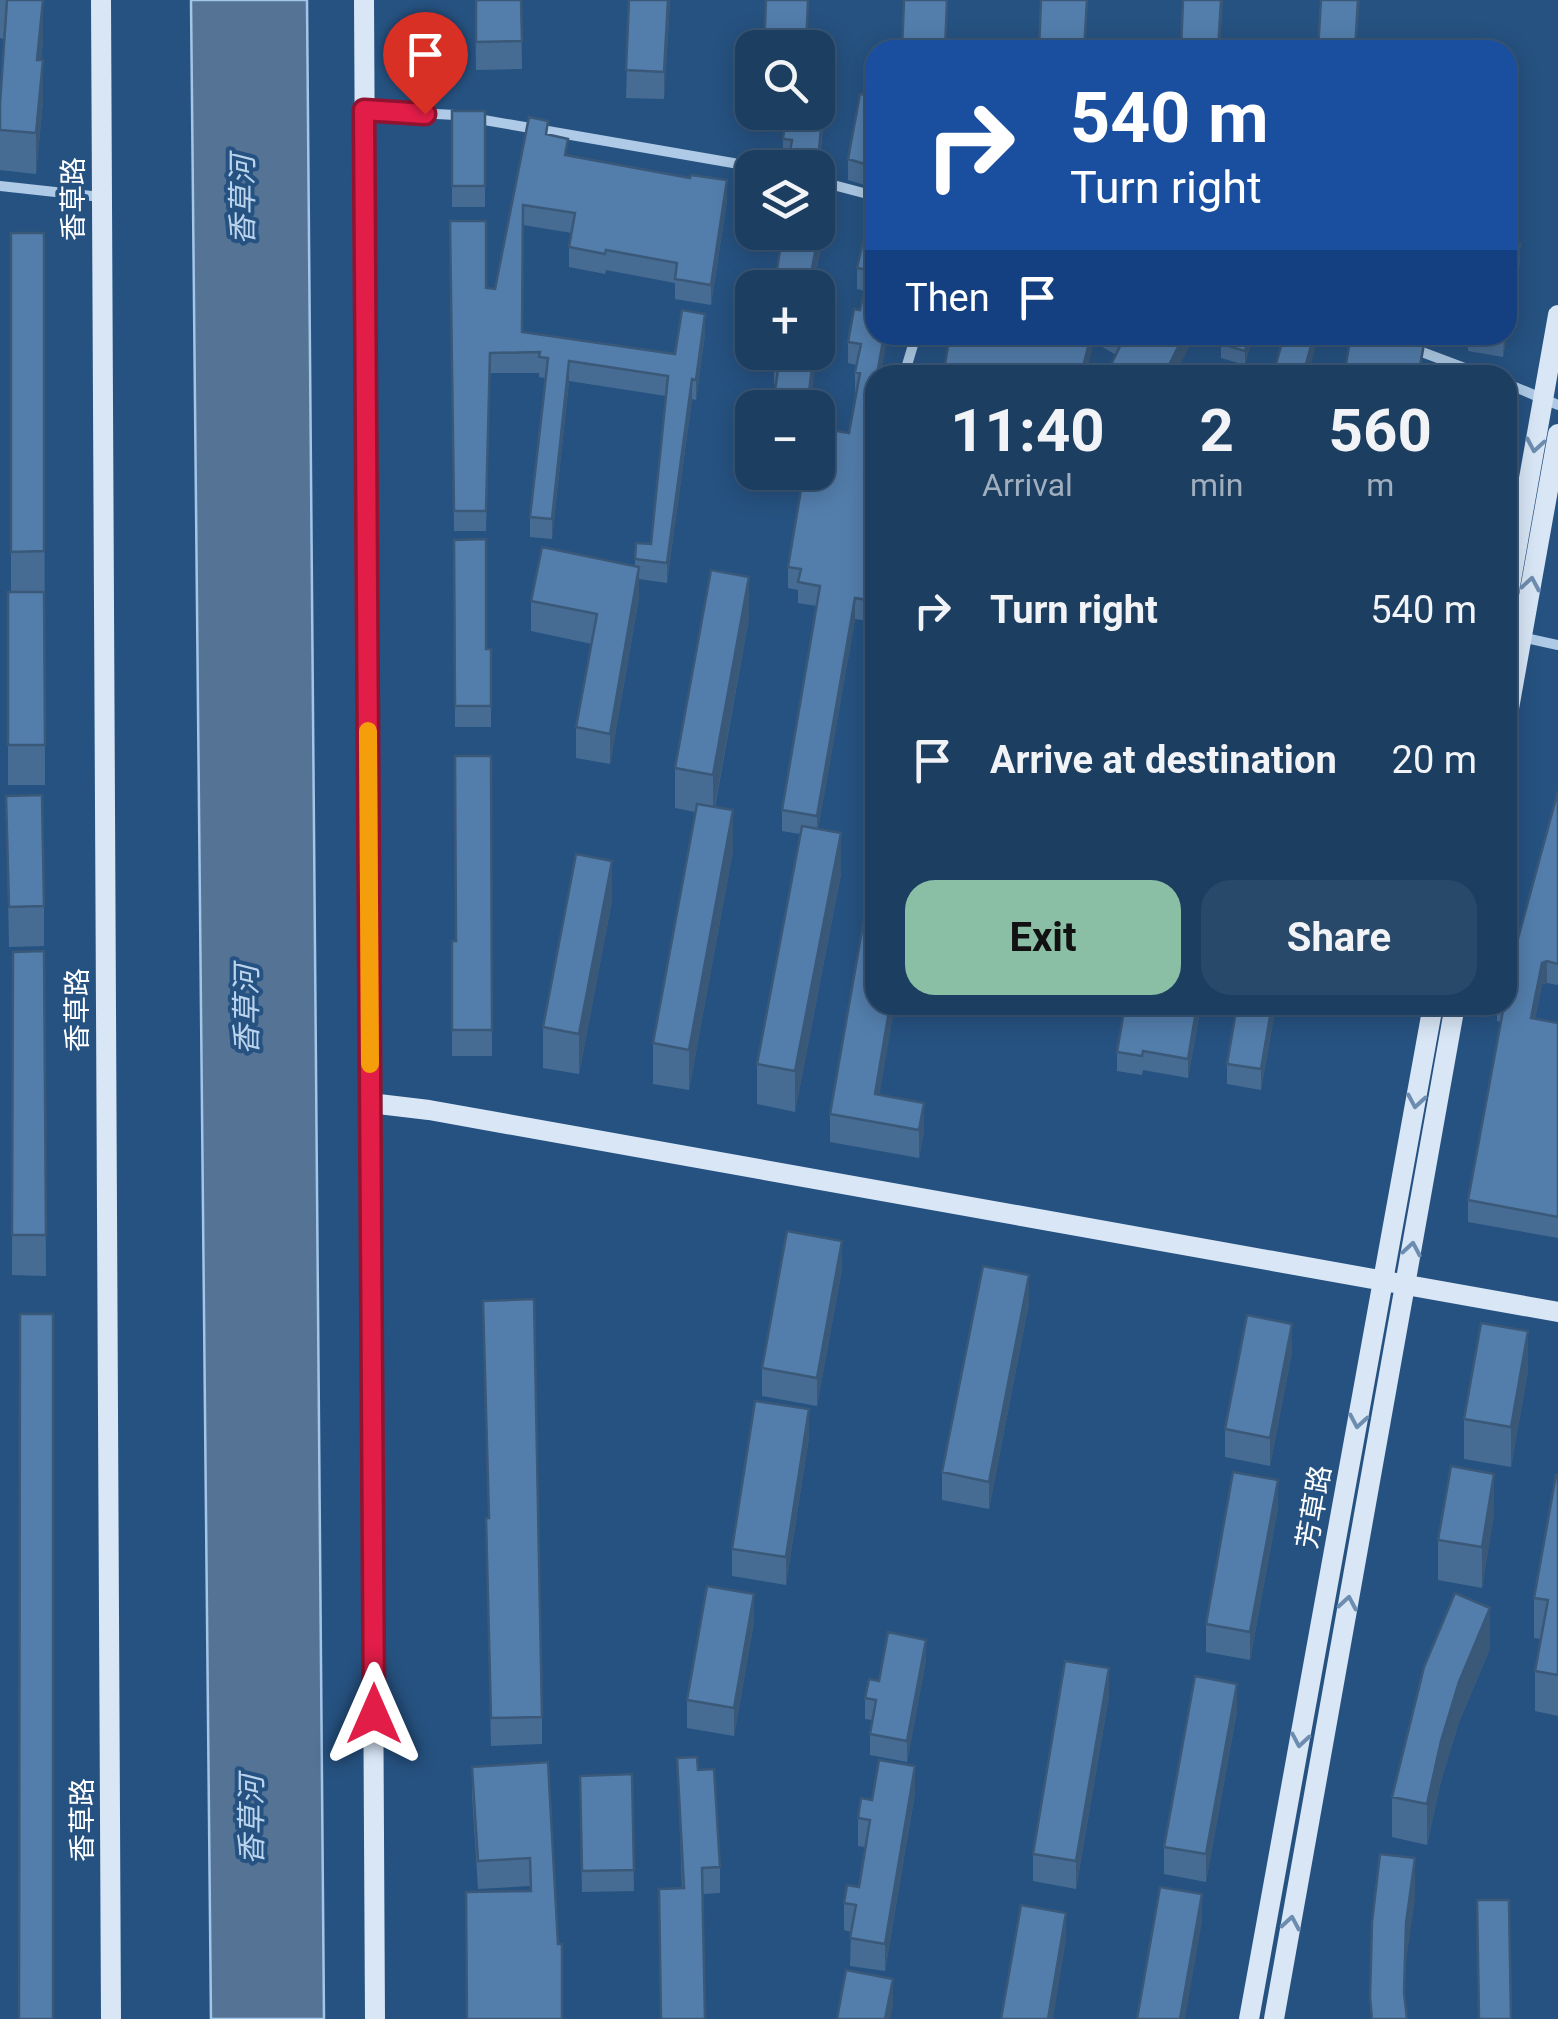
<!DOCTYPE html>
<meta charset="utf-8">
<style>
body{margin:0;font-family:Roboto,"Noto Sans SC",sans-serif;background:#29496a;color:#f1f3f6;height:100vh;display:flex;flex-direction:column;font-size:38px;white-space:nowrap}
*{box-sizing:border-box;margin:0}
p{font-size:32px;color:#a0aebd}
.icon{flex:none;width:55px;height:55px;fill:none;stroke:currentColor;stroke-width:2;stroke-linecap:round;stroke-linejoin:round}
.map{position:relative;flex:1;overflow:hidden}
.panel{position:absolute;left:865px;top:365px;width:652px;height:650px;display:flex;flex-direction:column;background:#1c3e61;border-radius:30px;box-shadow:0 5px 25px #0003,0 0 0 2px #3a5776}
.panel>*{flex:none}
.top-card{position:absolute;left:865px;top:40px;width:652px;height:305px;border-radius:30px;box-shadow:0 5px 25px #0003,0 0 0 2px #3a5776;background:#1a4fa0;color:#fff;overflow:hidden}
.fabs{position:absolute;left:735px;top:30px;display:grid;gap:20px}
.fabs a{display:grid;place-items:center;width:100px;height:100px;border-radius:20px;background:#1c3e61;box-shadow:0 5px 25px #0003,0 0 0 2px #3a5776;font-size:50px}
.pin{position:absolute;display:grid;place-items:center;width:85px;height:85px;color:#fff;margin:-102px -42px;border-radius:50% 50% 50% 0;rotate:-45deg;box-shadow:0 0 10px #0007}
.pin .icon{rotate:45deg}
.me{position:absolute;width:110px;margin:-55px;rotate:0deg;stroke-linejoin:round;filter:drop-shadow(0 0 8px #0008)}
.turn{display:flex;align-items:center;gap:35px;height:210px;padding:0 40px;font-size:45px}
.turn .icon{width:130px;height:130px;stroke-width:2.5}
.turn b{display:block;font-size:70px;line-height:85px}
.then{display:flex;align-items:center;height:95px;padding:0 40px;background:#0003;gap:20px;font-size:38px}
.eta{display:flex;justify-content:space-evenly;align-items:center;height:170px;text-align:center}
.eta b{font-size:60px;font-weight:700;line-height:70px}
.primary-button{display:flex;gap:20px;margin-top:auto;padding:20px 40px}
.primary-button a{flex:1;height:115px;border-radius:30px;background:#8abfa5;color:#111;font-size:40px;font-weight:700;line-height:115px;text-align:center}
.primary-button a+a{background:#29496a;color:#f1f3f6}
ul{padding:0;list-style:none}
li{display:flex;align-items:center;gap:30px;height:150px;padding:0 40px}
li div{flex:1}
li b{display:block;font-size:38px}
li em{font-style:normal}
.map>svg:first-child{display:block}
.water{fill:#547395;stroke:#a3c5e7;stroke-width:2.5}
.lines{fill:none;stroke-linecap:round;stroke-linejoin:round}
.street{stroke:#aecae6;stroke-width:10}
.secondary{stroke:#d8e6f6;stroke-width:20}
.wall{fill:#476c94}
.shaded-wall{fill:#3a5878}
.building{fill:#537eac;stroke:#3a5878;stroke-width:2.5}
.oneway{stroke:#6d8db0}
.route-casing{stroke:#92132f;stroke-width:25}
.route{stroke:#e11d48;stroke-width:18}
.slow{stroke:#f59e0b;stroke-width:18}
.labels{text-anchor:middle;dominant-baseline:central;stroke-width:8;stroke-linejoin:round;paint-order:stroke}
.street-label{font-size:28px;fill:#fff;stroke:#265281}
.water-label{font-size:30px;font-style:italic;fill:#bad4ee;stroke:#265281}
</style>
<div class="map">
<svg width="1558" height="2019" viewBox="0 0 1558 2019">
<rect width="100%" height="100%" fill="#265281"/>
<path class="water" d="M191,0H307L324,2019H211Z"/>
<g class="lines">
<path class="street" d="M364,110L455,115L762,168
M818,181L875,196
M0,186L101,197
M1414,349L1483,375
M904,375L916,335
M1508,384L1558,405
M1521,637L1558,645"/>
<path class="secondary" d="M101,0L111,2019
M364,0L375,2019
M1508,597L1558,315
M1508,714L1558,434
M370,1103L429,1110L1558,1312
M1249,2019L1433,1005
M1274,2019L1455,1005"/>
</g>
<path class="wall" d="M0,0H43V40L41,60L43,100L36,174L0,170V104L4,39L0,38Z
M475,0H521L522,69L476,70Z
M629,0H670L664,99L626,98Z
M875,96V188L848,180V159Z
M825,106L819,170L831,195L813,288H777V269L818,232L788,162L783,161V139Z
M452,111H485V207H452Z
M548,135L568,156L727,200L711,305L675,299V283L606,270L605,274L569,267V247L572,233L523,225L522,332L675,354L705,334L696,400L692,399L667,583L639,579V598L610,764L576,758V727L592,644L531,631V601L635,566V559L651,544L666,396L569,381L552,539L530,537V517L545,378L539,377V373H490L486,531H454L450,221L486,288L495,289Z
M874,194L869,439L875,440V619L869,618L868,621L855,619L818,829L841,874L795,1112L757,1104V1064L800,834L782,831V810L817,606L798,603V590L788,588V567L802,486L764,479V472H818L823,444L849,433L856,393H855V372L856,365L848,363V342L860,310L864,291L857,289V268Z
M11,233H44L45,785H8V592H11Z
M950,335H1195L1179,366L1116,355L1094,342Z
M1253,335L1245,365L1221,358V344Z
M1468,335H1507L1503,357L1468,351Z
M816,352L810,408H773L776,384H774V362Z
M454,540L486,649H491V727H455Z
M749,618L715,807L733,851L689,1090L653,1084V1043L695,812L675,808V768Z
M491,756L492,1056H452V941H456Z
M1558,791V985L1547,983L1542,984L1535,1019L1558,1023V1238L1468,1222V1200L1501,1022L1497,1021V1005H1508L1510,968Z
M6,796L44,906V946L9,947Z
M612,901L579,1074L543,1068V1027Z
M44,951L46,1276L12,1275L13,952Z
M1125,1005H1201L1188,1078L1143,1070L1142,1075L1117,1071V1052Z
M1237,1005H1276L1261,1090L1227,1084V1064Z
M879,1095L924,1131L919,1158L830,1142V1114Z
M842,1269L817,1406L762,1396V1368Z
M1029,1303L989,1509L942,1500V1472Z
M1292,1352L1270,1466L1225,1457V1429Z
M1528,1371L1511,1467L1464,1459V1419Z
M809,1437L786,1585L732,1576V1549Z
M1558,1475V1716L1535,1711V1671L1541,1639L1534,1638V1598Z
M1278,1508L1250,1660L1206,1652V1624Z
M1494,1514L1482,1588L1438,1580V1540Z
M486,1518H488L542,1717V1744L491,1746Z
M754,1622L734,1736L687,1728V1700Z
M1490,1649L1459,1722L1441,1781L1427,1845L1392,1837V1797Z
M926,1660L907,1762L870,1755V1734L872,1720L865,1719V1698L879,1681Z
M1109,1696L1076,1889L1033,1881V1854Z
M1237,1711L1206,1882L1164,1874V1847Z
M677,1758L698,1770L720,1867V1893L703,1894L682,1888Z
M548,1762L562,2019L530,1886L478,1889L472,1794V1767Z
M632,1774L634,1891L582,1892L580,1796Z
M915,1793L885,1971L850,1966L851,1932L844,1930V1903L859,1887L865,1847L858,1846V1818L872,1800Z"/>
<path class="shaded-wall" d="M43,0V40L37,100V60Z
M668,0H670L664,99V72Z
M1221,0H1223L1220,50H1218Z
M1358,0H1360L1356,50H1355Z
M43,60V100L36,174V133Z
M825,84V106L818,173V168H809V160Z
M831,173V195L813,288L809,283Z
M727,180V200L711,305V285Z
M1520,244V265L1508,334V313Z
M705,314V334L696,400V380Z
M884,335H888L881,375H877Z
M1091,335H1094V342L1086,375H1081Z
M1184,335H1195L1175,375L1170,363Z
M1249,335H1253L1245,365V351Z
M1314,335H1319L1308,375H1303Z
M1504,335H1507L1503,357Z
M814,352H816V364L810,408H807Z
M569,361V381L552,539V519Z
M692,379V399L667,583V563Z
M875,386V407L866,460V438Z
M639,567V598L610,764V734Z
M749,577V618L713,815V775Z
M855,598V619L817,837V816Z
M733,810V851L689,1090V1050Z
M841,833V874L795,1112V1071Z
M612,861V901L579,1074V1034Z
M1547,961V983L1542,984L1531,1040V1018L1542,963Z
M890,1005H895L875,1122V1094Z
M1197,1005H1201L1188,1078V1059Z
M1272,1005H1276L1261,1090V1069Z
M924,1103V1131L919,1158V1130Z
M842,1241V1269L817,1406V1378Z
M1029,1275V1303L989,1509V1482Z
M1292,1324V1352L1270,1466V1438Z
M1528,1331V1371L1511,1467V1427Z
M809,1409V1437L786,1585V1557Z
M1494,1474V1514L1482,1588V1547Z
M1278,1480V1508L1250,1660V1632Z
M754,1594V1622L734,1736V1708Z
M1490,1608V1649L1459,1722L1441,1781L1427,1845V1804L1441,1741L1459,1682Z
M926,1640V1660L907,1762V1741Z
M1109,1668V1696L1076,1889V1861Z
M1237,1684V1711L1206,1882V1854Z
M915,1766V1793L885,1971V1944Z
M1415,1858V1899L1406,1963L1404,2019L1406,1923Z
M1202,1894V1922L1185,2019H1180Z
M1066,1913V1941L1053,2019H1048Z
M893,1979V2007L890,2019H885Z"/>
<path class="building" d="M7,0H43L37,60H43L36,133L0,130V104Z
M476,0H521L522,41L476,42Z
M629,0H668L664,72L626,70Z
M766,0H808L806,48H764Z
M904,0H947L945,50H902Z
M1041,0H1087L1084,50H1039Z
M1183,0H1221L1218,50H1181Z
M1321,0H1358L1355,50H1318Z
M818,83L825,84L819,150L811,153L809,160L815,168H787L792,140L783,139L786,112H818Z
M860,94L875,96V167L848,159Z
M452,111H485V186H452Z
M529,117L548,121L546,134L568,139L565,155L690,178L691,175L727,180L711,285L675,279L677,263L606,250L605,254L569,247L575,213L523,205L522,332L675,354L682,310L705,314L696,380L692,379L667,563L635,559L636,543L651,544L668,376L569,361L552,519L530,517L548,358L539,357L540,352L490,353L486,511H454L450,221H486V288L495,289Z
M818,170L831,173L809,283L813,284L812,288H778L781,270L777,269L783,232H818Z
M874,194L875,335H884L877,375H875V386L866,438L875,440V598L869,597L868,600L855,598L817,816L782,810L820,586L798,582L801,569L788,567L804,472H818V443L823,444L825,429L849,433L860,373L855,372L861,344L848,342L854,309L860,310L869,270L857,268Z
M11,233H44V551L11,552Z
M1508,242L1520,244L1508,313Z
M950,335H1091L1081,375H943Z
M1119,335H1184L1170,363L1199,375H1106L1124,338Z
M1224,335H1249L1245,351L1221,344Z
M1284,335H1314L1303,375H1273Z
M1351,335H1381L1424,344L1420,366L1434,369V375H1344Z
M776,352H814L807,408L773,404L779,363L774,362Z
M486,539V649H491V706H455L454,540Z
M542,547L639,567L610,734L576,727L597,614L531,601Z
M711,570L749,577L713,775L675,768Z
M8,592H44L45,745H8Z
M455,756H491L492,1030H452V941H456Z
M1558,791V964L1547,961L1542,963L1531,1018L1558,1023V1217L1468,1200L1504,1005H1508V967L1510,968Z
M42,795L44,906L9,907L6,796Z
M697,804L733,810L689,1050L653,1043Z
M802,826L841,833L795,1071L757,1064Z
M576,854L612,861L579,1034L543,1027Z
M868,896L875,897V1005H890L875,1094L924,1103L919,1130L830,1114Z
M44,951L46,1235H12L13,952Z
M1125,1005H1197L1188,1059L1143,1051L1142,1056L1117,1052Z
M1237,1005H1272L1261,1069L1227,1064Z
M787,1231L842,1241L817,1378L762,1368Z
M983,1266L1029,1275L989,1482L942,1472Z
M534,1299L542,1717L491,1718L486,1518H489L483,1301Z
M20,1314H53V2019H19Z
M1247,1315L1292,1324L1270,1438L1225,1429Z
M1481,1323L1528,1331L1511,1427L1464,1419Z
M755,1401L809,1409L786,1557L732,1549Z
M1451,1466L1494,1474L1482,1547L1438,1540Z
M1233,1472L1278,1480L1250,1632L1206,1624Z
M1556,1475H1558V1675L1535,1671L1548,1600L1534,1598Z
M707,1586L754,1594L734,1708L687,1700Z
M1455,1593L1490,1608L1459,1682L1441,1741L1427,1804L1392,1797L1424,1667Z
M888,1632L926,1640L907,1741L870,1734L876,1700L865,1698L869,1679L879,1681Z
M1065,1661L1109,1668L1076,1861L1033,1854Z
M1195,1676L1237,1684L1206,1854L1164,1847Z
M697,1757L698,1770L714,1769L720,1867L702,1868L705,2019H661L659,1889L684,1888L677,1758Z
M879,1760L915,1766L885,1944L850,1938L856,1905L844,1903L847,1885L859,1887L870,1820L858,1818L861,1798L872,1800Z
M548,1762L558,1944H562V2019H467L466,1892L531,1891L530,1858L478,1861L472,1767Z
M632,1774L634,1870L582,1871L580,1776Z
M1380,1854L1415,1858L1406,1923L1404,1993L1407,2019H1372L1370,1997L1372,1922Z
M1160,1887L1202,1894L1180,2019H1137Z
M1477,1900H1509L1511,2019H1479Z
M1021,1905L1066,1913L1048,2019H1001Z
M846,1970L893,1979L885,2019H837Z"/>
<defs><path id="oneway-chevron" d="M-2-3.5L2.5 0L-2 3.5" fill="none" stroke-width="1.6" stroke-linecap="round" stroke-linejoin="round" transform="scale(2.5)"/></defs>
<g class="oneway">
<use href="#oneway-chevron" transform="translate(1535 445) rotate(100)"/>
<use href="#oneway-chevron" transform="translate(1531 584) rotate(-80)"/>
<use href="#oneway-chevron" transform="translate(1416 1101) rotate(100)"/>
<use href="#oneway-chevron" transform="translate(1412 1249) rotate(-80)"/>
<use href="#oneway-chevron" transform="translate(1358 1421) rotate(100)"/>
<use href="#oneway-chevron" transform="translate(1348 1603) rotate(-80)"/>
<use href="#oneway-chevron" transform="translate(1300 1740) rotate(100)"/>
<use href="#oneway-chevron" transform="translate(1291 1923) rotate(-80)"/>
</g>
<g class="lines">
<g class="route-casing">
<path id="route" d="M374,1714L364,110L425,114"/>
</g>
<use href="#route" class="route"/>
<path class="slow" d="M368,731L370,1064"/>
</g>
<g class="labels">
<g class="street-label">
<text transform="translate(73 199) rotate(-90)">香草路</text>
<text transform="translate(77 1010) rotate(-90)">香草路</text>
<text transform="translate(1314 1507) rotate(-80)">芳草路</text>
<text transform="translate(82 1820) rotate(-90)">香草路</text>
</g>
<g class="water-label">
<text transform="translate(242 200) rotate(-90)">香草河</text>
<text transform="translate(246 1010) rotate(-90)">香草河</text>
<text transform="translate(251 1820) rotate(-90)">香草河</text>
</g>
</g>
</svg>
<div class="fabs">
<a><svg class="icon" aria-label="search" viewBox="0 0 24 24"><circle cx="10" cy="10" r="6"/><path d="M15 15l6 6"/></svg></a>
<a><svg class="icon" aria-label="layers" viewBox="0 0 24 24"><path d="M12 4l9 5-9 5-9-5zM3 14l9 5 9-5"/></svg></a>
<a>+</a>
<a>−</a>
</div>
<div class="pin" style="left:425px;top:114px;background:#d93025"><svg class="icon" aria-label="arrive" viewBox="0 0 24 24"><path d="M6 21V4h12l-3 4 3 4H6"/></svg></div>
<svg class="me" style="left:374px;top:1714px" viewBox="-20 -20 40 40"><path d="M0-17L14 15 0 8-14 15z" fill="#e11d48" stroke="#fff" stroke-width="4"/></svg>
<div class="top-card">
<div class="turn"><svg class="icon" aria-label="right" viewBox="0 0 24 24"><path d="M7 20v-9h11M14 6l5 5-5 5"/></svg><div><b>540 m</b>Turn right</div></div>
<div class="then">Then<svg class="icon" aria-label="arrive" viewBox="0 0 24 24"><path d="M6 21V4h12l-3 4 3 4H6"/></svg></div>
</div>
<section class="panel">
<div class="eta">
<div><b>11:40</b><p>Arrival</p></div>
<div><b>2</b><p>min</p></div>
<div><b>560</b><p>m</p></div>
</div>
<ul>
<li><svg class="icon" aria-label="right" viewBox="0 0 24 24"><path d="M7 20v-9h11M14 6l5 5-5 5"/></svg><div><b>Turn right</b></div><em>540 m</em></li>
<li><svg class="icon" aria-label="arrive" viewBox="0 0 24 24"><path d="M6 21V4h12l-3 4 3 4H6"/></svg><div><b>Arrive at destination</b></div><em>20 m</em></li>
</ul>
<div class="primary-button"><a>Exit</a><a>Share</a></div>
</section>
</div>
